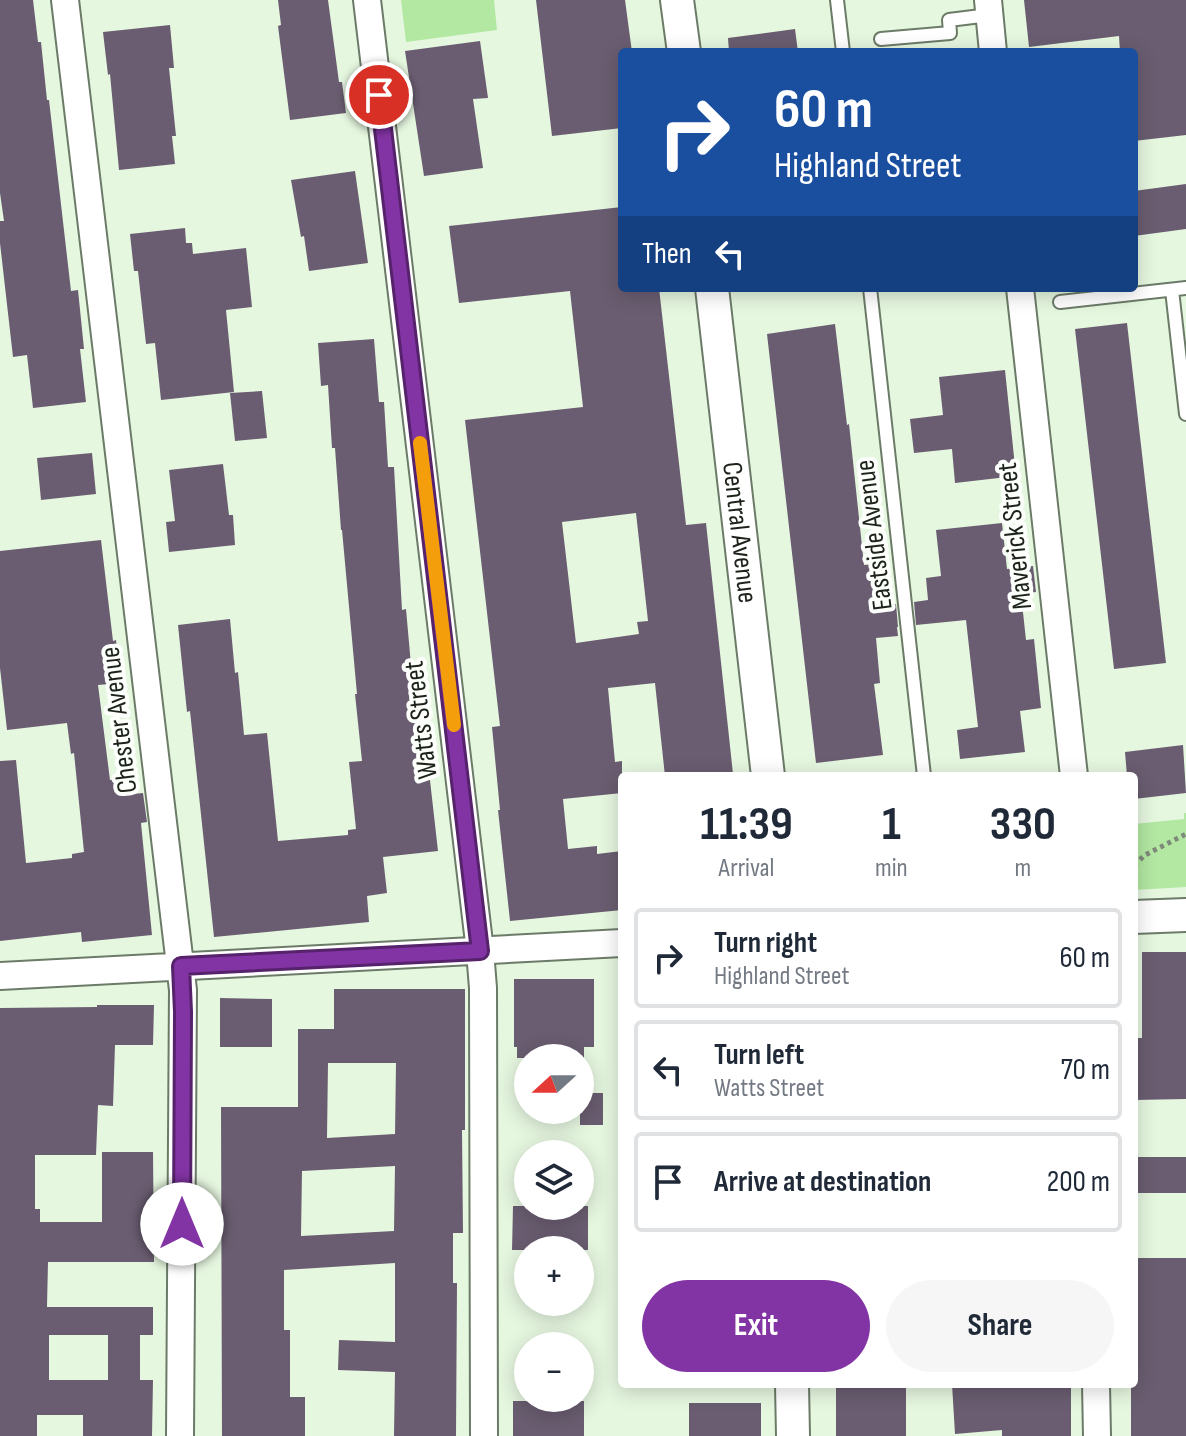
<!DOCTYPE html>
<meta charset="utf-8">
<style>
body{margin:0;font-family:"Sofia Sans Condensed",sans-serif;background:#f6f6f7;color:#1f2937;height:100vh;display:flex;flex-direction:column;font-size:30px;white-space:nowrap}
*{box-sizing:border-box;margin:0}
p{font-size:26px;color:#747a83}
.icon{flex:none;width:44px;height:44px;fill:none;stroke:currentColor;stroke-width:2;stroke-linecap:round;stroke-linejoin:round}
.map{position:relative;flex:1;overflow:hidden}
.panel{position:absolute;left:618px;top:772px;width:520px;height:616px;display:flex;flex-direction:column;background:#fff;border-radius:8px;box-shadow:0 4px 20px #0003}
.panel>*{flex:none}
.hud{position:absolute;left:618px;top:48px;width:520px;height:244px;border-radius:8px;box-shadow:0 4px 20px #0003;background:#1a4fa0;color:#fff;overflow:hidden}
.needle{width:52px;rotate:249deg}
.buttons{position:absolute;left:514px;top:1044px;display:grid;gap:16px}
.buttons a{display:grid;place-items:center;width:80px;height:80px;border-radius:50%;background:#fff;box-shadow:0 4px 20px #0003;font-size:40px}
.pin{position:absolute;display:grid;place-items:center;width:68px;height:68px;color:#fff;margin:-34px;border:4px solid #fff;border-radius:50%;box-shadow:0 2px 8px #0007}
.me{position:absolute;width:88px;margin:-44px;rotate:0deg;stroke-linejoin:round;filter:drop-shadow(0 0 6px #0008)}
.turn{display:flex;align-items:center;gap:28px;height:168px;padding:0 24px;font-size:36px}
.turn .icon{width:104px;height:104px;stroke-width:2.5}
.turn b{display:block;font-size:56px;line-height:68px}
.then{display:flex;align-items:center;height:76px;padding:0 24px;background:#0003;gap:16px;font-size:30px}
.eta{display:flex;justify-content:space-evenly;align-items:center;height:136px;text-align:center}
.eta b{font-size:48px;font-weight:700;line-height:56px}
.button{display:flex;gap:16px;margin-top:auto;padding:16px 24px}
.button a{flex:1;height:92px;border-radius:48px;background:#8334a4;color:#fff;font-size:32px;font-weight:700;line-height:92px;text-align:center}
.button a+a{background:#f6f6f7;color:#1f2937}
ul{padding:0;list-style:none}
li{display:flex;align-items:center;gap:24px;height:100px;margin:0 16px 12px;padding:0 8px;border:4px solid #e0e1e3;border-radius:8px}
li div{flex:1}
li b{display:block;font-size:30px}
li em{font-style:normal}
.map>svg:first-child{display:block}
.green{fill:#b3e8a2}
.building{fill:#6a5d71;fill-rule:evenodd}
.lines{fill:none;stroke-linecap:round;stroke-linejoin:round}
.service-casing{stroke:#6c7b68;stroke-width:16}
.minor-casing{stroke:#6c7b68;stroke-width:30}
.tertiary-casing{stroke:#6c7b68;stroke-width:36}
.path{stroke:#7e8a7a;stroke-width:5;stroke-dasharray:4 4;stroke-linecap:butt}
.service{stroke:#fff;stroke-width:12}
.minor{stroke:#fff;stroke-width:26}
.tertiary{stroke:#fff;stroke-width:32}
.route-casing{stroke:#55226b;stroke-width:20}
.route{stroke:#8334a4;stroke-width:14}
.slow{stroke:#f59e0b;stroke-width:14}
.labels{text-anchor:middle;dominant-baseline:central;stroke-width:8;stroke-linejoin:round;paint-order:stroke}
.street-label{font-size:28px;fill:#1d231b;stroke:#fcfffb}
</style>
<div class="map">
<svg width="1186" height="1436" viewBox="0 0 1186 1436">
<rect width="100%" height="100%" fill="#e6f7e0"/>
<path class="green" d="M401,0H494L497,30L406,42Z
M1184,813H1186V887L1134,890V824L1184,819Z"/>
<path class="building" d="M0,0H33L38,42H41L47,100H49L71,291L78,290L84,349H80L86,402L33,408L27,355L13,357L0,243V221H4L0,193Z
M278,0H328L339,82H342L346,113L290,120L278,26L281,25Z
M536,0H625L632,52H622V128L552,136Z
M1024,0H1186V135L1134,141V52H1120L1119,36L1029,47Z
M170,25L174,68H169L176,136H172L175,164L119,170L110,74L108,75L103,32Z
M795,29L798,52H729L728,38Z
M480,41L488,98L473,99L483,168L424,176L405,51Z
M355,171L368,263L309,271L304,236L301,237L291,180Z
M1186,184V229L1134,236V191Z
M622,207V288H659L686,525L706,523L733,774L665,776L655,683L608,688L615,762L622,761V793L563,799L568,849L597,846V854L622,851V910L510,921L498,810H500L492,727L500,726L465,420L583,407L570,291L459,303L449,226ZM636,513L648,621L637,622L639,634L576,643L562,522Z
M185,228L186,243H192L193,254L246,248L252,307L226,310L234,392L161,400L155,343L146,344L138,271H134L130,234Z
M1127,323L1166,663L1114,669L1075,329Z
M835,324L847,425L849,424L864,565L872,564L878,607L896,604L898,627H897L898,636L876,638L880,683L874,684L883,755L816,763L767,334Z
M374,339L379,402H384L388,467H394L402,610L406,609L419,755L427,754L438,851L383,857L387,893L367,896L369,922L214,937L190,711L187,712L178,625L230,619L235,673L238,672L244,735L267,733L278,841L348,835V830L356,829L349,762L362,761L355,694H357L342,530H341L335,448H332L328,385L321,386L318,343Z
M1005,370L1016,476L955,483L952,449L914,453L910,419L943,415L939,377Z
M262,391L267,438L235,441L230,393Z
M92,453L96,494L41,500L37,458Z
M223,464L229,515H233L235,545L169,552L166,522L175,521L169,470Z
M1002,523L1007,569L1033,566L1036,592L1021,594L1026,640L1034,639L1041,708L1020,711L1025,752L960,759L957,730L978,727L966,620L916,625L914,602L928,600L926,578L941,576L936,530Z
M101,540L113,641L116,640L121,683L98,685L110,780L131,777L133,794L143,793L147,822L141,823L152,935L82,942L81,932L0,941V761L16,760L26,863L72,858V854L84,852L74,753L71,754L67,723L7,730L0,668V551Z
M1183,745L1186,793L1134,799V776H1127L1125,752Z
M1142,952H1186V1099L1134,1100V1038H1142Z
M514,979H594V1047H584V1058H517V1047H514Z
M334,989H465V1130H462L463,1233H453V1283H457L456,1436H394L395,1372L338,1370L339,1340L395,1342V1263L284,1270V1330H290V1397H305V1436H222L221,1107H298V1029H334ZM328,1063H396L395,1134L327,1138ZM395,1166L394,1231L301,1236L302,1171Z
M220,998L272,999V1047H220Z
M97,1005H154L153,1045H115L113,1106L98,1105L96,1155H35V1209H40V1222H102V1152H153L154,1262H48L47,1307H153V1335H140V1380H153L152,1436H83V1415H37V1436H0V1008L97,1007ZM49,1335H108V1380H49Z
M580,1093H603V1125H580Z
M1134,1157H1186V1193H1134Z
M513,1206H588V1250H512Z
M1138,1258H1186V1436H1131V1384H1134V1282H1138Z
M836,1384H906V1436H836Z
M952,1384H1071V1436H1002V1430L955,1434Z
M513,1401H584V1436H513Z
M689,1403H761V1436H689Z"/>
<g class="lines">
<g class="service-casing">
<path id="service" d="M837,0L843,52
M881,39L950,33L949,20L989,15
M870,288L924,776
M1172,290L1186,414
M1060,302L1186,288"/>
</g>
<g class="minor-casing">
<path id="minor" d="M65,0L183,990L180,1436
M367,0L480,951L483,988L484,1436
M988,0L993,52
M1020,288L1074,776
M0,976L622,943
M1096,1384L1097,1436"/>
</g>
<g class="tertiary-casing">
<g id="tertiary">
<path d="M677,0L684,52"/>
<path id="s1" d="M712,288L768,776"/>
<path d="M1134,917L1186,915"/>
<path d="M792,1384L793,1436"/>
</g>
</g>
<path class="path" d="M1134,865L1145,855L1186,834"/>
<use href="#service" class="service"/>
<use href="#minor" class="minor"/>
<use href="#tertiary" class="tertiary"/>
</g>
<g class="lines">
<g class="route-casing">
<path id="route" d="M182,1224L183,1012L181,966L480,951L379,95"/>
</g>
<use href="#route" class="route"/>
<path class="slow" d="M420,443L454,725"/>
</g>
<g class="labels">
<g class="street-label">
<text stroke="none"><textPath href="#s1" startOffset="246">Central Avenue</textPath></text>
<text transform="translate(874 535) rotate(-97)">Eastside Avenue</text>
<text transform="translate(1015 536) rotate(-96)">Maverick Street</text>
<text transform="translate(119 720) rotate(-97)">Chester Avenue</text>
<text transform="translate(421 720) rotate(-97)">Watts Street</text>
</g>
</g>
</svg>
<div class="buttons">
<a><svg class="needle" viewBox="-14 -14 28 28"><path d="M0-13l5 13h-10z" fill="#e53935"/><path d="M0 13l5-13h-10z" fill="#747a83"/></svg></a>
<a><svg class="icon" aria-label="layers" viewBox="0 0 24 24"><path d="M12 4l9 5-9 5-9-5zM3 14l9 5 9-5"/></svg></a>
<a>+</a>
<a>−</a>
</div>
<div class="pin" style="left:379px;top:95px;background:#d93025"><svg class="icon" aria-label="arrive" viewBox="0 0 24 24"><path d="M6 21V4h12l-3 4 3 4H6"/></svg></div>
<svg class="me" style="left:182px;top:1224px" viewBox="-20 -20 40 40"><circle r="19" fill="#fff"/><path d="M0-13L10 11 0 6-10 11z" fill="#8334a4"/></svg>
<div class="hud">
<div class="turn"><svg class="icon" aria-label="right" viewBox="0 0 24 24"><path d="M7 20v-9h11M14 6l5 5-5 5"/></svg><div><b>60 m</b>Highland Street</div></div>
<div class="then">Then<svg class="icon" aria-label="left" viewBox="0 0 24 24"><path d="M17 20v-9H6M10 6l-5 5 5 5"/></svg></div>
</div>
<section class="panel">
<div class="eta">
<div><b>11:39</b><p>Arrival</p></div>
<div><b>1</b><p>min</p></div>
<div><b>330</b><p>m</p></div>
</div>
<ul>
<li><svg class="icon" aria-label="right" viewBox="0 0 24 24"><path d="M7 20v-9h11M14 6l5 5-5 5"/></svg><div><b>Turn right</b><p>Highland Street</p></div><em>60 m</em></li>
<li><svg class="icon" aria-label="left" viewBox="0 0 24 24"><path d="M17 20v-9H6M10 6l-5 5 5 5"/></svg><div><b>Turn left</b><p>Watts Street</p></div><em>70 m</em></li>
<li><svg class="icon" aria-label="arrive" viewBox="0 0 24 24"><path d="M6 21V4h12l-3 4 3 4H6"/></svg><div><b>Arrive at destination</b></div><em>200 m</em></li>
</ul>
<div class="button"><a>Exit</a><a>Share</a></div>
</section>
</div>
